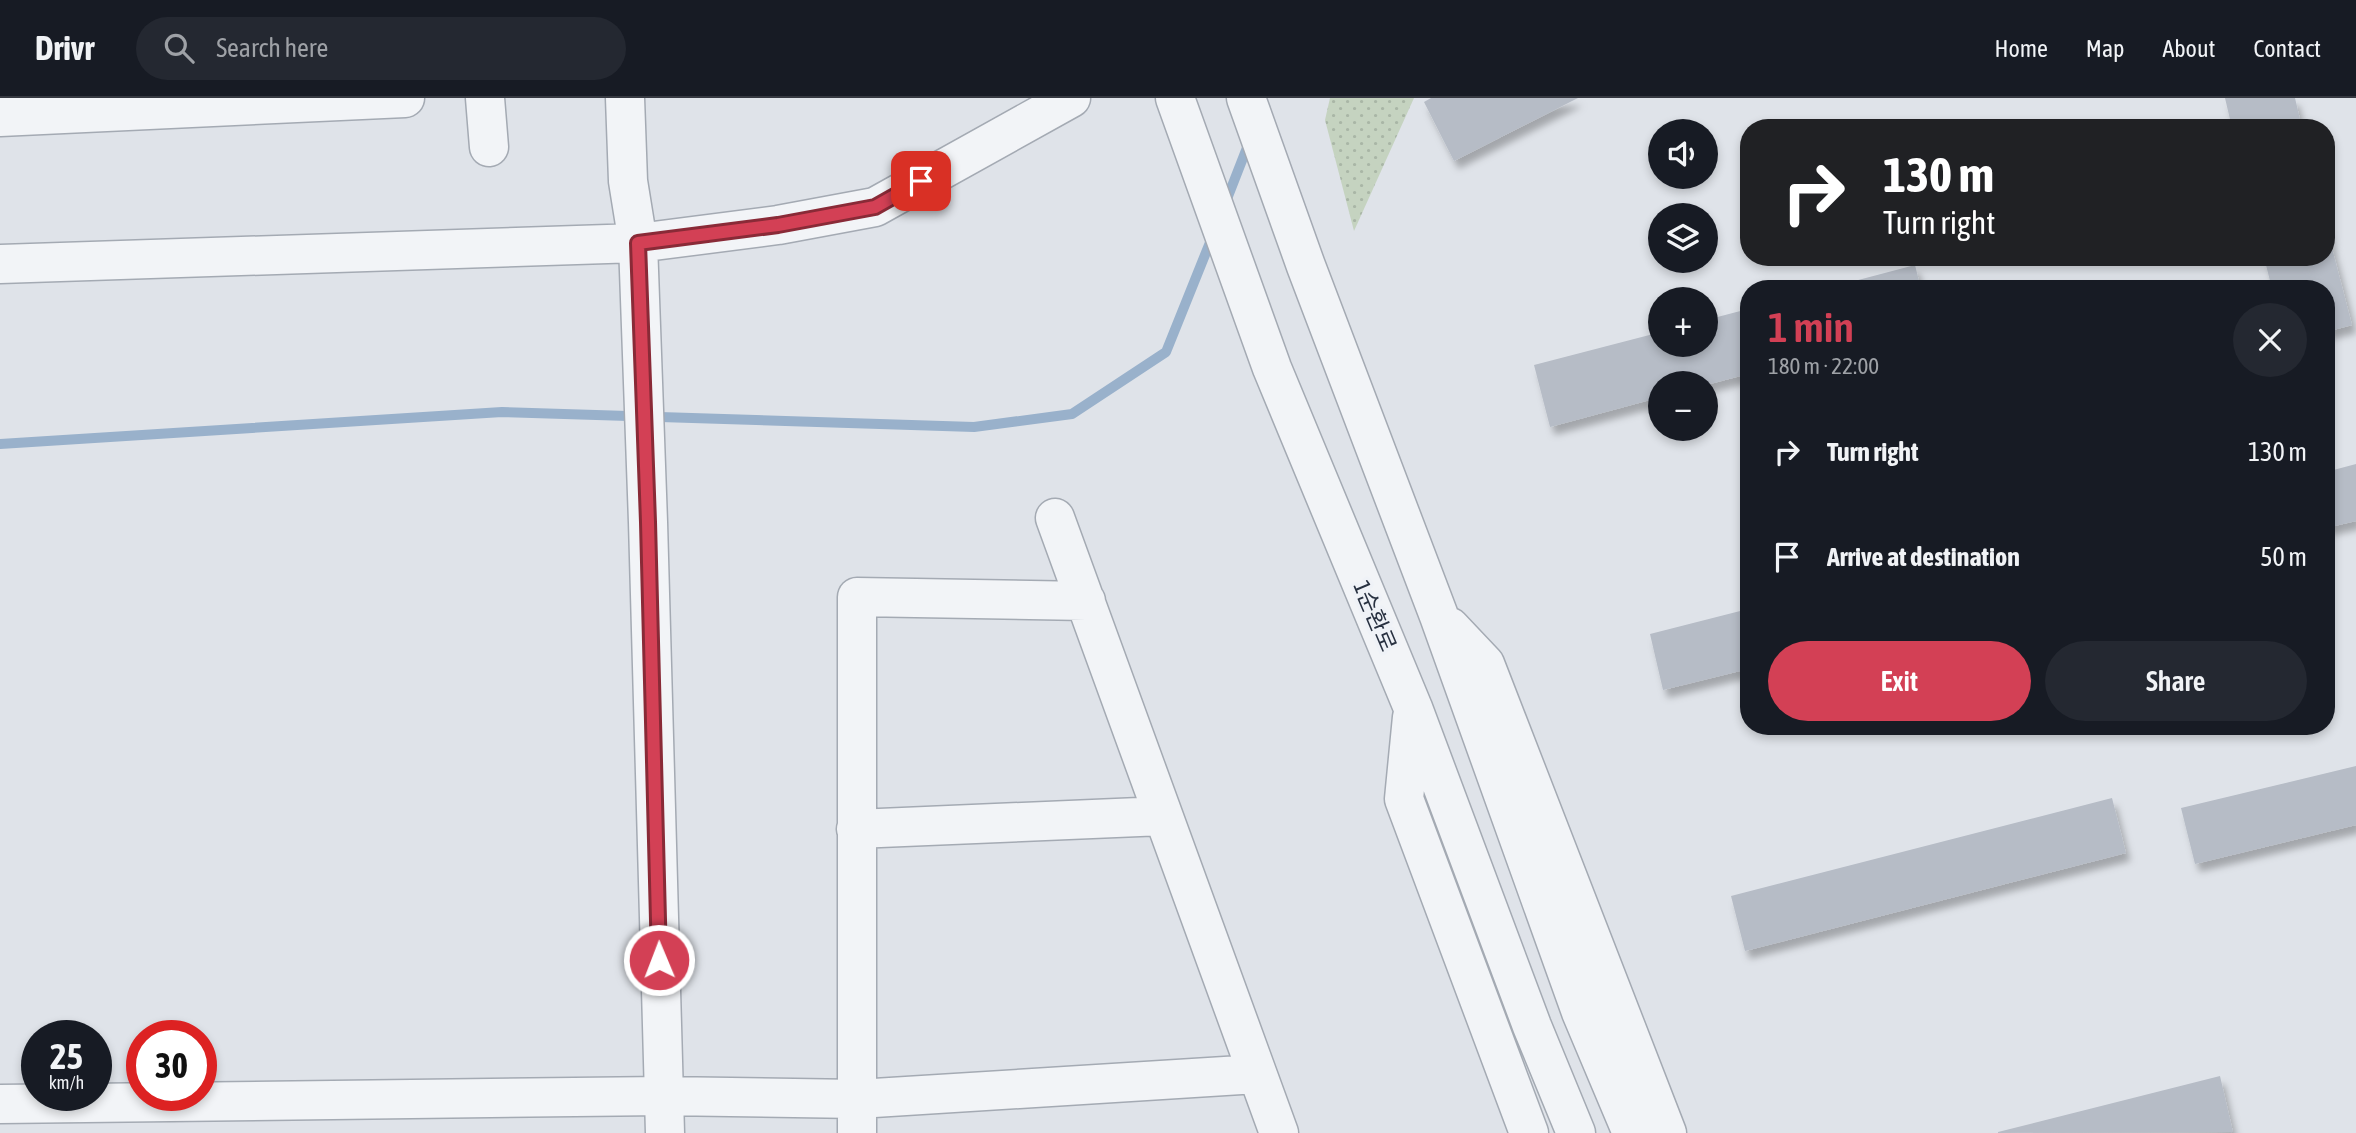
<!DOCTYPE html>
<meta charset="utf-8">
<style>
body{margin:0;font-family:"Asap Condensed","Noto Sans KR",sans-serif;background:#242831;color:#f1f3f6;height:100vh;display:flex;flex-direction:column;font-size:26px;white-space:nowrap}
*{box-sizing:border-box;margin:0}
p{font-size:23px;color:#9ea1a6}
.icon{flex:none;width:38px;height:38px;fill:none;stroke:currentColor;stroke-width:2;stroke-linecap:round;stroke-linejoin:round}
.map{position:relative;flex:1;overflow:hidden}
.side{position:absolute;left:1740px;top:182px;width:595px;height:455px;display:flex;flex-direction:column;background:#171b24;border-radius:28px;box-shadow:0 4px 10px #0003}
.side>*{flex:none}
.top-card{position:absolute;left:1740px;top:21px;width:595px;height:147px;border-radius:28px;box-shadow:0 4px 10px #0003;background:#202124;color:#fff;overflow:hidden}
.tools{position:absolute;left:1648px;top:21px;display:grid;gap:14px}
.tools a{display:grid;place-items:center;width:70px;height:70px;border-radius:50%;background:#171b24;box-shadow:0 4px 10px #0003;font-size:35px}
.speed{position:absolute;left:21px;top:922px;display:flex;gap:14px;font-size:35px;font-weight:700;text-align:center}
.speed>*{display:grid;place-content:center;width:91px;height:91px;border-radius:50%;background:#171b24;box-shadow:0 4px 10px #0003;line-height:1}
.speed small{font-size:18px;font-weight:400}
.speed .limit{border:10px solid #d22;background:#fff;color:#111}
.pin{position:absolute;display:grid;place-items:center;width:60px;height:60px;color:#fff;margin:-30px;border-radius:14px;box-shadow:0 4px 10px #0006}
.me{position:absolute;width:77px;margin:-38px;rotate:359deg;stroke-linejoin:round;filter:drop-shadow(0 0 5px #0008)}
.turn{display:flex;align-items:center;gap:24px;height:147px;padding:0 28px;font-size:32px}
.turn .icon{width:91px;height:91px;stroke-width:2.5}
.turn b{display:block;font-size:49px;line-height:60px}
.round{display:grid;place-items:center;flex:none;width:74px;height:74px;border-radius:37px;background:#242831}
.overview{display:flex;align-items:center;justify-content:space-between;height:119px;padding:0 28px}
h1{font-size:42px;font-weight:600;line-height:52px;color:#d34055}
.action{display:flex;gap:14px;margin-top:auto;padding:14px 28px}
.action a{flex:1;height:80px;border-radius:42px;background:#d34055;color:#fff;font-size:28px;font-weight:600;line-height:80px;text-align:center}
.action a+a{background:#242831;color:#f1f3f6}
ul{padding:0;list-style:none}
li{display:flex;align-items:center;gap:21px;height:105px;padding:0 28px}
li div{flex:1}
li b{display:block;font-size:26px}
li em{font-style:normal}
header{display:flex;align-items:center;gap:42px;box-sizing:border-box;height:98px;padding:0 35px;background:#171b24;border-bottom:2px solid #363941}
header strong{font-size:33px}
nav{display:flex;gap:38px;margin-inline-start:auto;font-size:24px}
.search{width:490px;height:63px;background:#242831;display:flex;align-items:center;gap:18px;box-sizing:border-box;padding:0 24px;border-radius:38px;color:#9ea1a6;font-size:26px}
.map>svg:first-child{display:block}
.grass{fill:url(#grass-dots)}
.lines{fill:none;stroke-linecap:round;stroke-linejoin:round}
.stream{stroke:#99b1cb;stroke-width:10}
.building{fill:#b6bcc6;filter:url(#shadow)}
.minor-casing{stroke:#a4aab3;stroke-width:41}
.minor{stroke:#f2f4f7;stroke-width:38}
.route-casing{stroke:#892a37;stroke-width:18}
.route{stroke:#d34055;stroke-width:12}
.labels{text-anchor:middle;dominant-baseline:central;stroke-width:7;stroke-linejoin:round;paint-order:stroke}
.street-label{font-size:23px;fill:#283141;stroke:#eff2f7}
</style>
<header>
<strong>Drivr</strong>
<div class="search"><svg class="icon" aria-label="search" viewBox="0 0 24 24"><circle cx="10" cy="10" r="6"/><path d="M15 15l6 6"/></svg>Search here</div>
<nav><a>Home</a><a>Map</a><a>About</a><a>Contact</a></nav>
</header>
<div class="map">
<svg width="2356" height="1035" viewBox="0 0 2356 1035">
<defs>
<pattern id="grass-dots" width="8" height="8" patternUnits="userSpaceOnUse" patternTransform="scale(1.75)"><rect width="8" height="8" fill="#c5d3c0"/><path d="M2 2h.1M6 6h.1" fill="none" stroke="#a9b6a6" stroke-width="1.8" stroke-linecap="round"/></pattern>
<filter id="shadow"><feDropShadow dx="4.5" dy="8" stdDeviation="3.5" flood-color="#0004"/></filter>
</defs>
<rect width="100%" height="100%" fill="#dfe3e9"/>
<path class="grass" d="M1330,0H1414L1354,133L1325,22Z"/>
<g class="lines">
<path class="stream" d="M1225,106L1250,42
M0,346L502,314L974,329L1072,316L1166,254L1213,137"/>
</g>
<path class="building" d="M1431,0H1578L1454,63L1424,4Z
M2225,0H2295L2302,30H2232Z
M2326,127L2352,227L2326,234V191H2272L2264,159H2326Z
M1915,167L1921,191H1828V190Z
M1748,211V276L1706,287V285H1661V299L1550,329L1534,267L1661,234V247H1706V222Z
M2356,366V423L2326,430V374Z
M1748,511V571L1663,592L1650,536Z
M2356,668V727L2195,766L2181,710Z
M2112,700L2126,755L1745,853L1731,798Z
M2220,978L2233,1034L1998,1035V1034Z"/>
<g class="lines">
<g class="minor-casing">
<path id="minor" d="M485,0L489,49
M625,0L628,83L638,145L648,424L665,1035
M1175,0L1272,270L1413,610L1532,928L1576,1035
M1246,0L1306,168L1439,518L1581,914L1632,1035
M0,19L405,0
M0,166L638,145L778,127L875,109L1071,0
M1055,420L1279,1035
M1450,529L1485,566L1667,1035
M1412,619L1404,701L1529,1035
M856,731L1163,718
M0,1006L663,998L858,1001L1257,976
M857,1035V499L1086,503"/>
</g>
<use href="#minor" class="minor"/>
</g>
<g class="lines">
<g class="route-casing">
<path id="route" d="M659,862L648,424L638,145L778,127L875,109L921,83"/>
</g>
<use href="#route" class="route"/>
</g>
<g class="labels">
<g class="street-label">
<text transform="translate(1375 518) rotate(67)">1순환로</text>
</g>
</g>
</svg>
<div class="tools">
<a><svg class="icon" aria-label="sound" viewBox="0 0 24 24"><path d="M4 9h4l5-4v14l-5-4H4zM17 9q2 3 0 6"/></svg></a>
<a><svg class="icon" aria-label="layers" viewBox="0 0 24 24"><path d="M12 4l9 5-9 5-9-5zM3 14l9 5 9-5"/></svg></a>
<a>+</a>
<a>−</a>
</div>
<div class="speed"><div>25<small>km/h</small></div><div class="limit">30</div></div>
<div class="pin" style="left:921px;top:83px;background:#d93025"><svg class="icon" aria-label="arrive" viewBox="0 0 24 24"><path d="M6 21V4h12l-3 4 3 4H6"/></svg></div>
<svg class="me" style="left:659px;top:862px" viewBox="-20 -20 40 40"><circle r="17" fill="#d34055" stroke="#fff" stroke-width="3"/><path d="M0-11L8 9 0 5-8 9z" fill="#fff"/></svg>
<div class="top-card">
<div class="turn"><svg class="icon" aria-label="right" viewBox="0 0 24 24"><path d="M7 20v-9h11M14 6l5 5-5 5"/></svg><div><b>130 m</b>Turn right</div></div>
</div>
<section class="side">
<div class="overview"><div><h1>1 min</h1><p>180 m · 22:00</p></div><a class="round"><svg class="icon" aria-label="close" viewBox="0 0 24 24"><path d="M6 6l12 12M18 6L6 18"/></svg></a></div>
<ul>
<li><svg class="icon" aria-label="right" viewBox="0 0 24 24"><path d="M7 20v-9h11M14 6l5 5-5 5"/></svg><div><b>Turn right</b></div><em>130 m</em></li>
<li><svg class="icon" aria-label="arrive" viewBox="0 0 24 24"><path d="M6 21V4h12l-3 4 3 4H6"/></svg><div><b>Arrive at destination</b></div><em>50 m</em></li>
</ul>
<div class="action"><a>Exit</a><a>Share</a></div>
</section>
</div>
